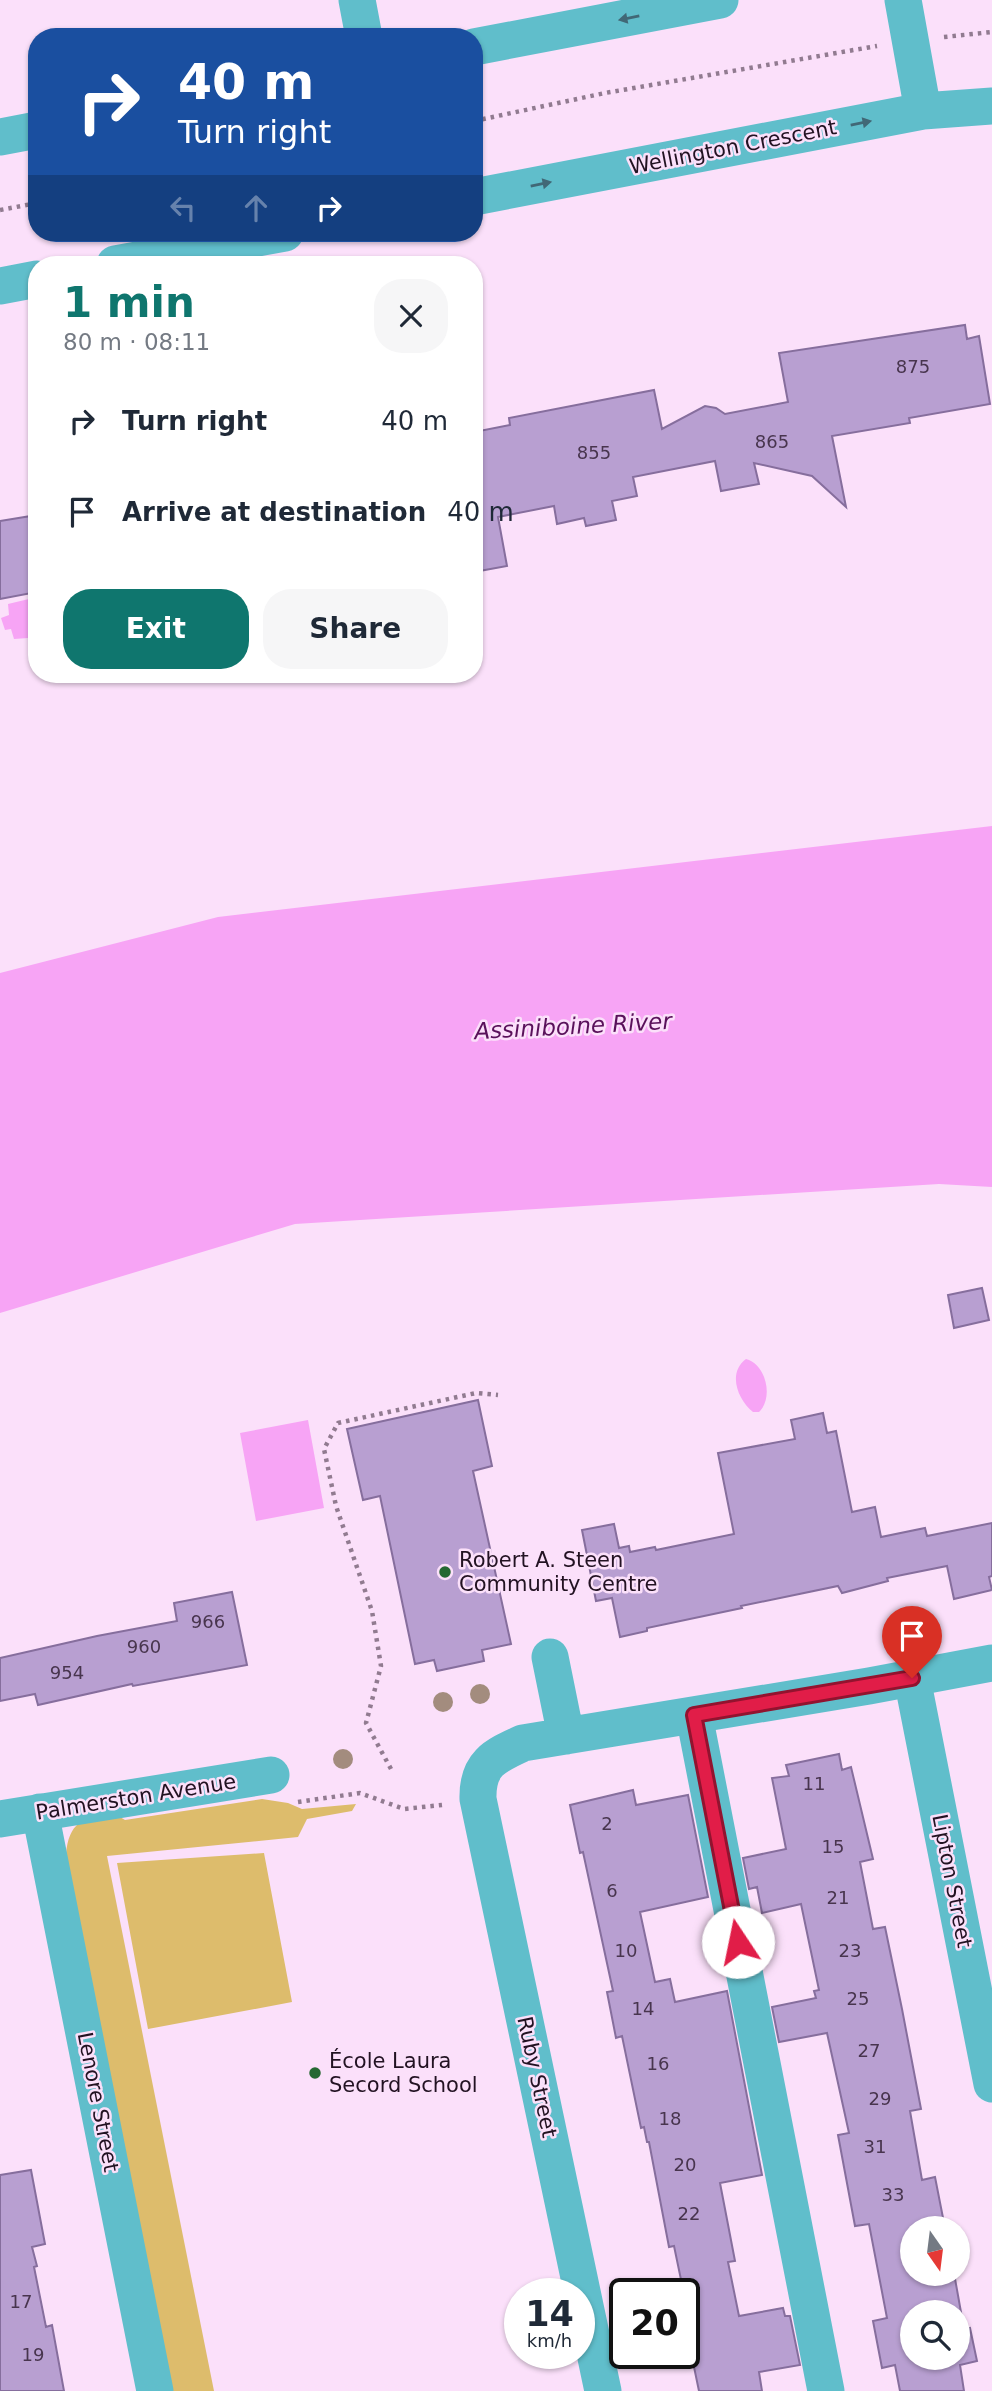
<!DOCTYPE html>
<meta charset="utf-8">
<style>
body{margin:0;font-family:"DejaVu Sans",sans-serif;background:#f6f6f7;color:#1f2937;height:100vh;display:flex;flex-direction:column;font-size:26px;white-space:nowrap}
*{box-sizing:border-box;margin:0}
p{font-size:23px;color:#747a83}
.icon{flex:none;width:38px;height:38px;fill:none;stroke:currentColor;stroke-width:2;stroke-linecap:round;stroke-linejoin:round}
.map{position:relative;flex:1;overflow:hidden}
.sheet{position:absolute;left:28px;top:256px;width:455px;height:427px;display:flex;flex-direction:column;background:#fff;border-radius:28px;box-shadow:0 2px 5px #0004}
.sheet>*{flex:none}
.guide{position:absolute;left:28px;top:28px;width:455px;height:214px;border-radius:28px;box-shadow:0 2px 5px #0004;background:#1a4fa0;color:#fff;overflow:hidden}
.needle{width:46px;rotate:166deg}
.tools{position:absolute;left:900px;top:2216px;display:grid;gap:14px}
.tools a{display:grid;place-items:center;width:70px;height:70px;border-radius:50%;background:#fff;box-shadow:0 2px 5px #0004;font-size:35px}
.speed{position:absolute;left:504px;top:2278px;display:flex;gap:14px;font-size:35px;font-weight:700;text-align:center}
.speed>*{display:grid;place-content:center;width:91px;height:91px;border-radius:50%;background:#fff;box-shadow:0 2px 5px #0004;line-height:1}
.speed small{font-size:18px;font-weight:400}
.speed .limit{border:4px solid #111;border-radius:10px;background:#fff;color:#111}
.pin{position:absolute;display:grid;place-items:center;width:60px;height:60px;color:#fff;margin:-72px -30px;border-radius:50% 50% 50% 0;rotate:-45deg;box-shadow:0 0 7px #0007}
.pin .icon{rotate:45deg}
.me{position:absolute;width:77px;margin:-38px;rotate:349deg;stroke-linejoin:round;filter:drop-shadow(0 0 5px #0008)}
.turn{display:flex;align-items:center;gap:24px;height:147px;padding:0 35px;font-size:32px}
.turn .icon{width:91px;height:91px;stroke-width:2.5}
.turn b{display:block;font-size:49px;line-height:60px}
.lanes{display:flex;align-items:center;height:66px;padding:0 35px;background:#0003;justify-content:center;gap:35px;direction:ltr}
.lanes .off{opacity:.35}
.round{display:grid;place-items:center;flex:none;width:74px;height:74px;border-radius:28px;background:#f6f6f7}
.headline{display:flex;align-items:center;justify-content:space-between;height:119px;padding:0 35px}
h1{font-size:42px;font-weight:600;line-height:52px;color:#0f766e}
.cta{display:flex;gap:14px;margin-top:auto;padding:14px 35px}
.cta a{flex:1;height:80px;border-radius:28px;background:#0f766e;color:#fff;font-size:28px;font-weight:600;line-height:80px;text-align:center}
.cta a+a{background:#f6f6f7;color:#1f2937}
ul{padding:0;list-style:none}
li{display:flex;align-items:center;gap:21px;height:91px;padding:0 35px}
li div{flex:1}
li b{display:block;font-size:26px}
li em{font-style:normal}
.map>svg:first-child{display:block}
.green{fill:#ddbc6c}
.water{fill:#f7a4f5}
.building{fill:#b89fd1;stroke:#866e9d;stroke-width:2;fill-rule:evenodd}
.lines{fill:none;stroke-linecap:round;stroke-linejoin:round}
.path{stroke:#917b90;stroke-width:4.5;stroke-dasharray:3.5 5;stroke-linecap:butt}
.minor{stroke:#60becb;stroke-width:37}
.tree{fill:#a38c7e}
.oneway{fill:#416876}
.route-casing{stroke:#92132f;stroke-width:18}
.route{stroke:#e11d48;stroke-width:12}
.poi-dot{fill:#256832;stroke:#fbe0fa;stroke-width:2.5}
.labels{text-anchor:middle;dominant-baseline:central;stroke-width:5;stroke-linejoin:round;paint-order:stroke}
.number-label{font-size:18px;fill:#48354e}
.street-label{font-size:21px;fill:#221222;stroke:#fbe0fa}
.poi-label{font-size:21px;fill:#221222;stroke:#fbe0fa;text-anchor:start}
.water-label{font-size:23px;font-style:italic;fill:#5a115b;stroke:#fbe0fa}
</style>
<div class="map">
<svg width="992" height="2391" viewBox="0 0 992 2391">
<rect width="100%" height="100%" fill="#fbe0fa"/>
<path class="green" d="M262,1799L288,1803L302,1809L356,1804L352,1811L307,1819L298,1837L107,1856L214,2391H173L66,1854C69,1823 82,1818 110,1811L125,1820Z
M264,1853L292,2002L148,2029L117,1863Z"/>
<path class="water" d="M33,598L37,599V644L28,638L14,639L11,629L5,630L1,618L9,615L8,604Z
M992,826V1187L939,1184L295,1224L0,1313V973L218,917Z
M746,1359C766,1364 774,1398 759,1412H753C738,1400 727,1373 746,1359Z
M308,1420L324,1508L256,1521L240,1433Z"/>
<path class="building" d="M965,325L967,339L979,336L990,404L909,418L910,423L832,436L846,507L812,476L754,463L759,484L721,491L715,461L633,477L637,496L612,501L616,520L586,526L584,518L557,524L554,506L498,517L507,566L474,572V432L510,425L509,418L654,390L662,429L705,406L716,408L725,414L788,402L779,353Z
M37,515V592L0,599V521Z
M982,1288L989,1320L954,1328L948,1295Z
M478,1400L492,1466L473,1471L511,1644L482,1650L484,1661L437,1671L434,1660L415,1664L380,1496L363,1500L347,1429Z
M823,1413L827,1433L836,1431L852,1512L875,1507L881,1537L925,1528L927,1536L992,1523V1576L989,1577L992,1590L954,1599L947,1566L887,1578L888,1581L842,1593L838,1586L741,1606L742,1608L647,1628V1631L620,1637L612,1598L596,1601L582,1530L614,1524L619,1548L629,1546L630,1552L655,1547L656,1550L734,1534L718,1453L795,1439L791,1420Z
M232,1592L247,1665L133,1686L132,1684L38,1705L35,1694L0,1701V1658L97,1636L177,1621L174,1603Z
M839,1754L842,1770L851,1767L873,1859L860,1862L873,1929L885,1927L902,2009L921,2109L910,2111L922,2180L935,2177L945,2228H912V2273H954L964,2329L970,2328L977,2361L960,2365L964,2391H900L895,2365L882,2368L873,2321L887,2318L869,2224L855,2226L838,2135L849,2133L827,2033L779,2042L772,2007L816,1998L814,1991L819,1990L801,1904L762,1913L757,1887L749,1889L743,1858L786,1849L772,1778L789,1776L786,1765ZM912,2312H957V2357H912Z
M633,1790L636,1805L688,1795L708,1897L640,1912L655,1982L670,1979L675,2002L727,1991L762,2175L720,2183L735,2261L728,2262L739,2316L783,2308L785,2316H790L800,2365L759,2372L762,2391H699L684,2319V2294L674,2246L669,2247L649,2142H647L644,2127L641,2128L622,2036L616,2038L607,1992L613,1991L583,1852L580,1853L570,1805Z
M31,2170L45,2244L32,2247L37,2266L34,2267L46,2327L52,2325L64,2391H0V2175Z"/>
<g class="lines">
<path class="path" d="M944,37L992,32
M474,121L605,93L877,46
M0,210L37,203
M391,1769L366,1723L381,1666L372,1611L336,1506L324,1449L338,1423L476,1393L498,1395
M298,1802L360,1793L404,1809L442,1805"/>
<path class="minor" d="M357,0L364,37
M903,0L923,111
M474,47L720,0
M0,137L37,130
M474,197L923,111L992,106
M115,264L285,233
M0,286L37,279
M550,1657L566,1736
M912,1678L992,2084
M694,1715L826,2391
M40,1812L155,2391
M0,1819L271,1775
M603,2391L478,1799C477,1764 494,1756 523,1743L869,1686L992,1663"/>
</g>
<g class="tree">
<circle cx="480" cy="1694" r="10"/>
<circle cx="443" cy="1702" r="10"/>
<circle cx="343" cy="1759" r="10"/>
</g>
<defs><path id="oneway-solid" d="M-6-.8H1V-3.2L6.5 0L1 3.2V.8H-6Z" transform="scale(1.75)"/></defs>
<g class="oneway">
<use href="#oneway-solid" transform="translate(629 18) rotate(169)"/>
<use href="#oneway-solid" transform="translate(861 123) rotate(-11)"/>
<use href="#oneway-solid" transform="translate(541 184) rotate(-11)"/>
</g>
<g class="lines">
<g class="route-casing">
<path id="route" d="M738,1942L694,1715L912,1678"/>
</g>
<use href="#route" class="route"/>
</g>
<g class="poi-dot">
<circle cx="445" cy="1572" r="7"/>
<circle cx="315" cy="2073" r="7"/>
</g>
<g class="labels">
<g class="number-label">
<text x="913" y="366">875</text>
<text x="772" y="441">865</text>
<text x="594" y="452">855</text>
<text x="208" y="1621">966</text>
<text x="144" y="1646">960</text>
<text x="67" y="1672">954</text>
<text x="814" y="1783">11</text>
<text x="607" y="1823">2</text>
<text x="833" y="1846">15</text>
<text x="612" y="1890">6</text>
<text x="838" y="1897">21</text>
<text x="626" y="1950">10</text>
<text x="850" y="1950">23</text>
<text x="858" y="1998">25</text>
<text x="643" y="2008">14</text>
<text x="869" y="2050">27</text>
<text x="658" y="2063">16</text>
<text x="880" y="2098">29</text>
<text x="670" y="2118">18</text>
<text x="875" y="2146">31</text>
<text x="685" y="2164">20</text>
<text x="893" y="2194">33</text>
<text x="689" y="2213">22</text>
<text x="21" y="2301">17</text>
<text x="33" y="2354">19</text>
</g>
<g class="street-label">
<text transform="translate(733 147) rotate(-11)">Wellington Crescent</text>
<text transform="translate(136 1797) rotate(-9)">Palmerston Avenue</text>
<text transform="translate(952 1881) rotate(79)">Lipton Street</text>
<text transform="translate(537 2077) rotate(78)">Ruby Street</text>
<text transform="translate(98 2102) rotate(79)">Lenore Street</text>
</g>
<g class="poi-label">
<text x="459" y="1560">Robert A. Steen<tspan x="459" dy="24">Community Centre</tspan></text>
<text x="329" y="2061">École Laura<tspan x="329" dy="24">Secord School</tspan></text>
</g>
<g class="water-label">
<text transform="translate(573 1026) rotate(-3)">Assiniboine River</text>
</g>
</g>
</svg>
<div class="tools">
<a><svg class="needle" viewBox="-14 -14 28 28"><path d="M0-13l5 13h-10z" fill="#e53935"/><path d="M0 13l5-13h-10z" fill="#747a83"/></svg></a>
<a><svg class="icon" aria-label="search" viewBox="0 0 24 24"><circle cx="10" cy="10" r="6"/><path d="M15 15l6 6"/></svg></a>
</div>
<div class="speed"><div>14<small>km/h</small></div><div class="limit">20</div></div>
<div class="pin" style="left:912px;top:1678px;background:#d93025"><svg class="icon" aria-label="arrive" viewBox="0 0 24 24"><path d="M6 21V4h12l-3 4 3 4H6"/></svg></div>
<svg class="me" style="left:738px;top:1942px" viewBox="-20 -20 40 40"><circle r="19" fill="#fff"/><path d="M0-13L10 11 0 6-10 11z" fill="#e11d48"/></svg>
<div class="guide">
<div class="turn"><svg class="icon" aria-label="right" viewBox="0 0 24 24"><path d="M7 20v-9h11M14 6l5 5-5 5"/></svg><div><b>40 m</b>Turn right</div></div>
<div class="lanes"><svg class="icon off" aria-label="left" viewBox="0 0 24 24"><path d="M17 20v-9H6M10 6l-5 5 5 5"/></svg><svg class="icon off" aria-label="ahead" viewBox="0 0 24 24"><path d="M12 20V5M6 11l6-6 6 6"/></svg><svg class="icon" aria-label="right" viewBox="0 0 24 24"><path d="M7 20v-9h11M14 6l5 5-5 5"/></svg></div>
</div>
<section class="sheet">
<div class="headline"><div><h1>1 min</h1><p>80 m · 08:11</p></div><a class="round"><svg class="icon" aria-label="close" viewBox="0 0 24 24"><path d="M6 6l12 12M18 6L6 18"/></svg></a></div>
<ul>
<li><svg class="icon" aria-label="right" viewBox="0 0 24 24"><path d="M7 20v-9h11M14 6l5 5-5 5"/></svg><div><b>Turn right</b></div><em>40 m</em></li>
<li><svg class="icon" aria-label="arrive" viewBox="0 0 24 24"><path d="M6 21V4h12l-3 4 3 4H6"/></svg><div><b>Arrive at destination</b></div><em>40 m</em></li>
</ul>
<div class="cta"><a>Exit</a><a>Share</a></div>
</section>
</div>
